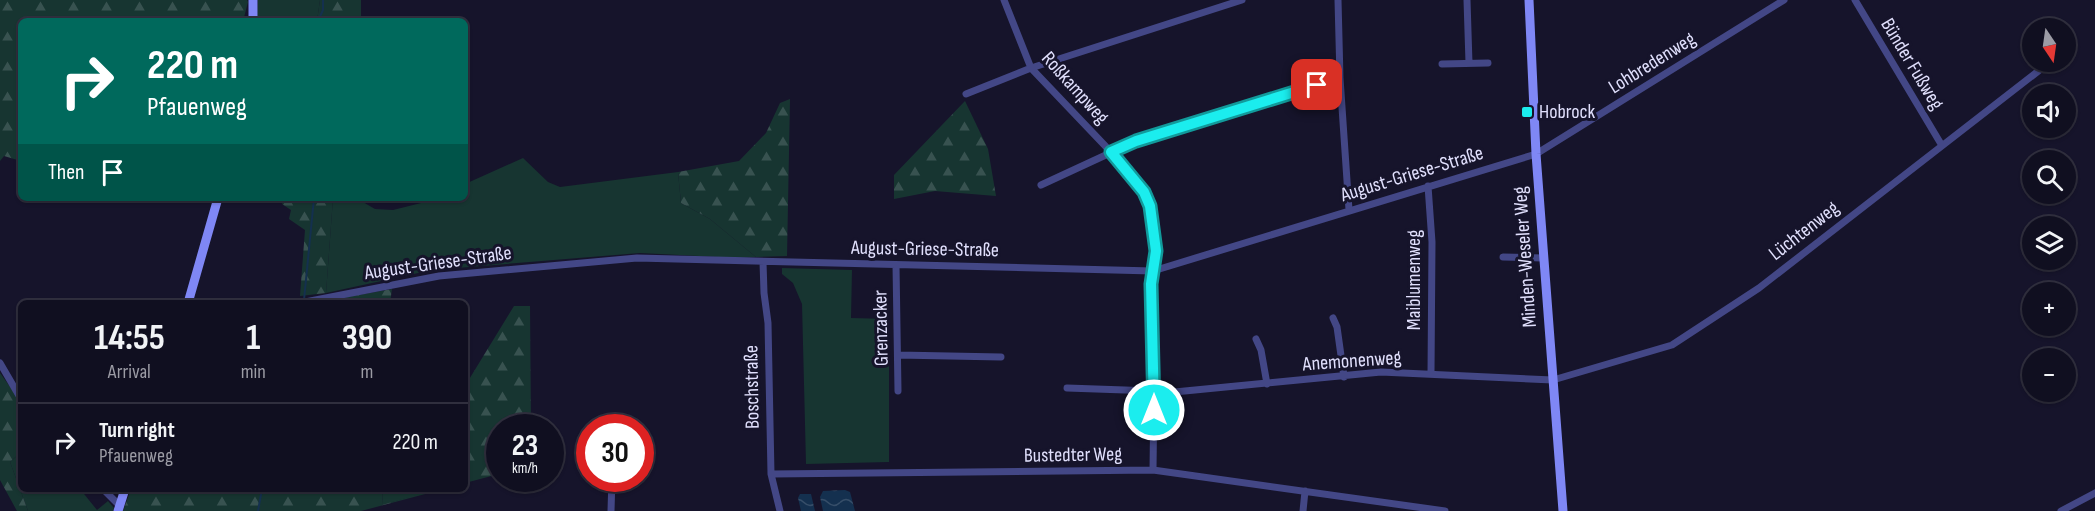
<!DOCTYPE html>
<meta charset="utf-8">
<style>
body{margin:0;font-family:"Sofia Sans Condensed",sans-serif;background:#191829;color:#f1f3f6;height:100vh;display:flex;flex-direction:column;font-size:22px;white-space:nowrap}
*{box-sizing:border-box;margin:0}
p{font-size:20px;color:#9c9ca5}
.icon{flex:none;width:33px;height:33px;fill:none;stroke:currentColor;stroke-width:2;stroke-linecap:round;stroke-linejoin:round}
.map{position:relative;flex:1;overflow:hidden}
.panel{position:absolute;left:18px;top:300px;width:450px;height:192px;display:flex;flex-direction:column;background:#100f20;border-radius:9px;box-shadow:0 2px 4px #0004,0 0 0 2px #302f3e}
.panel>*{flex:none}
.banner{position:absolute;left:18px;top:18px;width:450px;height:183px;border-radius:9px;box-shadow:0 2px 4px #0004,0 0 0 2px #302f3e;background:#00695c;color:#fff;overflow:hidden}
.needle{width:39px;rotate:167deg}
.controls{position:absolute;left:2022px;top:18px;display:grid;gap:12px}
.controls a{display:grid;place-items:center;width:54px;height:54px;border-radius:50%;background:#100f20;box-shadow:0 2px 4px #0004,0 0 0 2px #302f3e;font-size:30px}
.speed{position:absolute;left:486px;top:414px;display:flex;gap:12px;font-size:30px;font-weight:700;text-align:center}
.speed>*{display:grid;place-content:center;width:78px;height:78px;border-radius:50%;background:#100f20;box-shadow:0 2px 4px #0004,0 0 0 2px #302f3e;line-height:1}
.speed small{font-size:15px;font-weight:400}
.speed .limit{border:9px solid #d22;background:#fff;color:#111}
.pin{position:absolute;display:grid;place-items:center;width:51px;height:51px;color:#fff;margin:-26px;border-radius:12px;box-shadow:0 3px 9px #0006}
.me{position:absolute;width:66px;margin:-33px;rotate:0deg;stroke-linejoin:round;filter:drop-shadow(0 0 4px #0008)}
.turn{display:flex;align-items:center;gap:21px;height:126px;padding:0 30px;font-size:27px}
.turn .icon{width:78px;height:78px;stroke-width:2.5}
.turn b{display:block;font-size:42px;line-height:51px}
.then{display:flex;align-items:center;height:57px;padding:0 30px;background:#0003;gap:12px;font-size:22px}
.eta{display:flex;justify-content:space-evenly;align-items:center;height:102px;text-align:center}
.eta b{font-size:36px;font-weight:700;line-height:42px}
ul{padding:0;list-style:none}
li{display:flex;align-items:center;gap:18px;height:78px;padding:0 30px;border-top:2px solid #302f3e}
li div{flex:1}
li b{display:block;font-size:22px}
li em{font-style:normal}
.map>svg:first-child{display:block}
.green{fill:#173531}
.forest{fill:url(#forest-firs)}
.water{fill:url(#water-waves)}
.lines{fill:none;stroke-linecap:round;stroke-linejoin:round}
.stream{stroke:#14304f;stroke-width:2}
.street{stroke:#434786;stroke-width:7}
.secondary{stroke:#7f87f5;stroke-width:9}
.route-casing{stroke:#129a9b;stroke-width:15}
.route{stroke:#1bedee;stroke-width:10}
.poi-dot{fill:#1bedee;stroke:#16142b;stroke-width:2}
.labels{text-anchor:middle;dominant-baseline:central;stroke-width:6;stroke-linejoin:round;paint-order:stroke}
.street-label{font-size:20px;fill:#e1e0fd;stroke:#16142b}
.poi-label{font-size:20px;fill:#e1e0fd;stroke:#16142b;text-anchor:start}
</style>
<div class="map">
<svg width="2095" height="511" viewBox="0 0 2095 511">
<defs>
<pattern id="forest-firs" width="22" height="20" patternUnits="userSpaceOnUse" patternTransform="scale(1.5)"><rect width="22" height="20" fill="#173531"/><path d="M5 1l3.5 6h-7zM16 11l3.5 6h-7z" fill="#385250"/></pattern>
<pattern id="water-waves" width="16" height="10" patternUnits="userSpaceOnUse" patternTransform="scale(1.5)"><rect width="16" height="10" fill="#14304f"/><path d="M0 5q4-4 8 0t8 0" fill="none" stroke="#364e69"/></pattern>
</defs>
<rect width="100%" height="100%" fill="#16142b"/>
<path class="green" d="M258,0H320L317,21H257Z
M523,158L548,182L560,187L678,172L681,203L710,219L756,257L738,258L640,253L432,270L326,293L333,198H356L375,209L393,210L421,203L433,198H465V184Z
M782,268L852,270L851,318L889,319V462L806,464L802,304L793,283L782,274Z
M21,452V489H80L97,510L108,501L114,508L113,511H28L10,462Z
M383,489H435V490L382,505Z"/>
<path class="forest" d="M0,0H247L248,2L243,21H21V161L4,156L0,161Z
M320,0H361V21H317Z
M790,99L787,256L756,257L710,219L681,203L678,172L739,161L766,133L780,103Z
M965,101L988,149L996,196L935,191L894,199V175Z
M285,198H333L326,293L300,296L305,230L289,219L291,210L282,204Z
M392,289L390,303H314Z
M514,306H530L531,427L500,428L499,474L465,483V386Z
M0,373L21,402V452L10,462L28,511H17L0,480Z
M131,489H383L382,505L435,489H444L361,511H123Z"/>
<path class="water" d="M845,490L850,492L855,511H823L820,497L823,491Z
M800,494H811L815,511H801L798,498Z"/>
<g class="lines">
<path class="stream" d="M318,21L323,10V0
M304,300L314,198
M258,511L262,489"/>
<path class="street" d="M1004,0L1031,68L1111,152L1145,192L1150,206L1156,251L1151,284L1154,391L1153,470
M1338,0L1340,78L1349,210
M1467,0L1469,63
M1855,0L1941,144
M2066,50L2068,48
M1442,64L1488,63
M966,94L1031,68L1242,0
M1041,185L1136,141L1340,78
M1428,186L1432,242L1431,374
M1503,257L1543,258
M763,262L764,293L768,323L771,474L780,511
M896,265L898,391
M300,303L439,276L637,258L1153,271L1536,154L1784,0
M1333,318L1337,327L1344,377
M1256,339L1261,350L1267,384
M898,355L1001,357
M0,363L21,399
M1067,388L1154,391
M1154,394L1381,372L1553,380L1672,345L1759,288L2050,62
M771,474L1153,470L1445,511
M103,489L120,506
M611,511L612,478
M1303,511L1305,491
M2061,511L2095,493"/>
<path class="secondary" d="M253,0V21
M1529,0L1536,154L1563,511
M188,303L218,198
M118,511L125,489"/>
</g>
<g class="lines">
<g class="route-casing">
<path id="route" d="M1154,410L1151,284L1156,251L1150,206L1144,192L1111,152L1136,141L1317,85"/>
</g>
<use href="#route" class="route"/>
</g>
<rect class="poi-dot" x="1521" y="106" width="12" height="12" rx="3"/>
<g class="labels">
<g class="street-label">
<text transform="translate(1652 63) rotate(-32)">Lohbredenweg</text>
<text transform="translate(1912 64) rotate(59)">Bünder Fußweg</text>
<text transform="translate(1075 88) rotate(48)">Roßkampweg</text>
<text transform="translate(1412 174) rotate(-17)">August-Griese-Straße</text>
<text transform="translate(1804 231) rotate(-38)">Lüchtenweg</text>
<text transform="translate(925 249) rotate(1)">August-Griese-Straße</text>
<text transform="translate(1525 257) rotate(-94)">Minden-Weseler Weg</text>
<text transform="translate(438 263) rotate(-8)">August-Griese-Straße</text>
<text transform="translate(1414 280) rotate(-90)">Maiblumenweg</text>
<text transform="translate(881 328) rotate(-91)">Grenzacker</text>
<text transform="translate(1352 361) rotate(-4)">Anemonenweg</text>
<text transform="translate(752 387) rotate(-91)">Boschstraße</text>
<text transform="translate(1073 455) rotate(-1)">Bustedter Weg</text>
</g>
<g class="poi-label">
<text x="1539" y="112">Hobrock</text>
</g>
</g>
</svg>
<div class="controls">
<a><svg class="needle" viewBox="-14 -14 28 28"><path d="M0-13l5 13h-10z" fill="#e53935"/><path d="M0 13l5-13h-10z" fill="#9c9ca5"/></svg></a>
<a><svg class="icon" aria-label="sound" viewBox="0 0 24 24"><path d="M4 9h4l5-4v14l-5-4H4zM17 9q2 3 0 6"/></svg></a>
<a><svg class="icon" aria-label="search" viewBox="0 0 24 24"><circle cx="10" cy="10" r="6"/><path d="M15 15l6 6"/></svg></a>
<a><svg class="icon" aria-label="layers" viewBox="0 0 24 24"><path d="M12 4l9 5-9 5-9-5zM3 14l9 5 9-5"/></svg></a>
<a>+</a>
<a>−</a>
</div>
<div class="speed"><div>23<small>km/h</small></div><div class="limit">30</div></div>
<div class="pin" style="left:1317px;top:85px;background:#d93025"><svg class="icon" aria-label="arrive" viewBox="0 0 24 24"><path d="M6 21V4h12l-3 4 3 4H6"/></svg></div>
<svg class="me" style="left:1154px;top:410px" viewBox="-20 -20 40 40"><circle r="17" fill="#1bedee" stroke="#fff" stroke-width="3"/><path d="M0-11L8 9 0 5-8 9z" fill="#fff"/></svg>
<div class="banner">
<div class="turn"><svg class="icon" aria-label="right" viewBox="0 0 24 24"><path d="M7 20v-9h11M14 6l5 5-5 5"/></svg><div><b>220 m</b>Pfauenweg</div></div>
<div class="then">Then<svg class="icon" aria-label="arrive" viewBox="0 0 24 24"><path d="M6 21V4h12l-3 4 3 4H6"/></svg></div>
</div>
<section class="panel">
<div class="eta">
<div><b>14:55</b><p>Arrival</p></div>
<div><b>1</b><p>min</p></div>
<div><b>390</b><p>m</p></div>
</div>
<ul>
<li><svg class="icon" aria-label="right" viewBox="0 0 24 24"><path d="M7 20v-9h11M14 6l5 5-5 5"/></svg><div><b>Turn right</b><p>Pfauenweg</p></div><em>220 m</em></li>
</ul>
</section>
</div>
